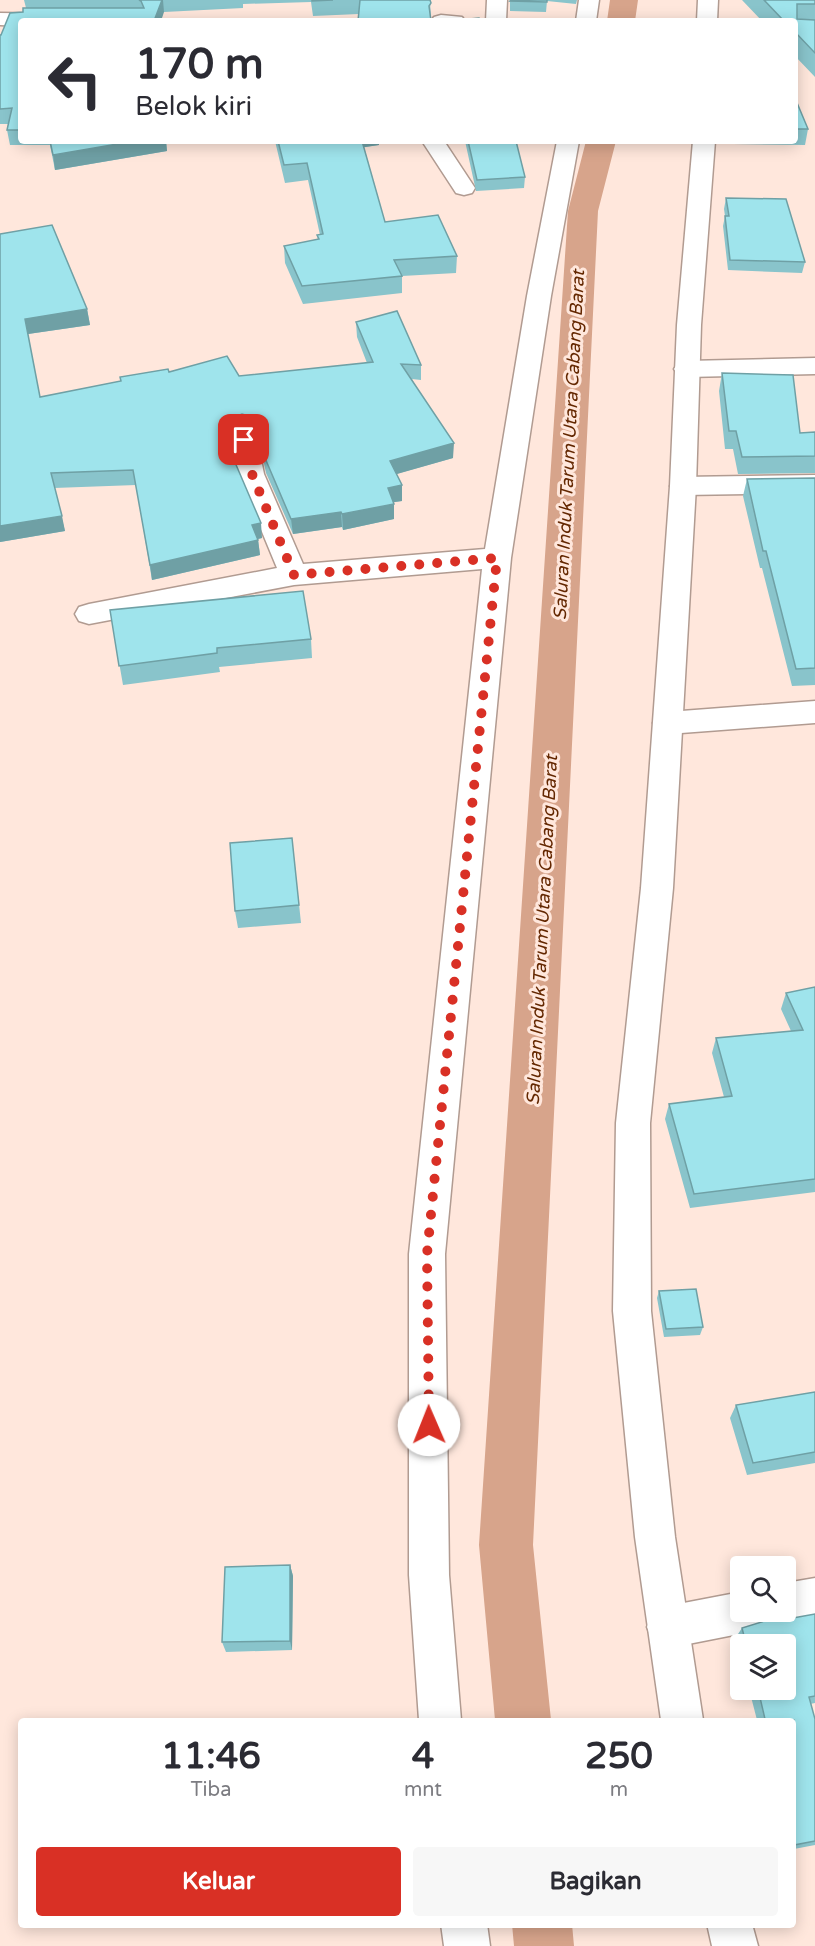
<!DOCTYPE html>
<html lang="id">
<style>
body{margin:0;font-family:"Varela Round",sans-serif;background:#f7f7f7;color:#2b2b33;height:100vh;display:flex;flex-direction:column;font-size:22px;white-space:nowrap}
*{box-sizing:border-box;margin:0}
p{font-size:20px;color:#7c7c81}
.icon{flex:none;width:33px;height:33px;fill:none;stroke:currentColor;stroke-width:2;stroke-linecap:round;stroke-linejoin:round}
.map{position:relative;flex:1;overflow:hidden}
.panel{position:absolute;left:18px;top:1718px;width:778px;height:210px;display:flex;flex-direction:column;background:#fff;border-radius:6px;box-shadow:0 3px 15px #0003}
.panel>*{flex:none}
.hud{position:absolute;left:18px;top:18px;width:780px;height:126px;border-radius:6px;box-shadow:0 3px 15px #0003;background:#fff;color:#2b2b33;overflow:hidden}
.buttons{position:absolute;left:730px;top:1556px;display:grid;gap:12px}
.buttons a{display:grid;place-items:center;width:66px;height:66px;border-radius:6px;background:#fff;box-shadow:0 3px 15px #0003;font-size:30px}
.pin{position:absolute;display:grid;place-items:center;width:51px;height:51px;color:#fff;margin:-26px;border-radius:12px;box-shadow:0 3px 9px #0006}
.me{position:absolute;width:66px;margin:-33px;rotate:359deg;stroke-linejoin:round;filter:drop-shadow(0 0 4px #0008)}
.turn{display:flex;align-items:center;gap:21px;height:126px;padding:0 18px;font-size:27px}
.turn .icon{width:78px;height:78px;stroke-width:2.5}
.turn b{display:block;font-size:42px;line-height:51px}
.eta{display:flex;justify-content:space-evenly;align-items:center;height:102px;text-align:center}
.eta b{font-size:36px;font-weight:800;line-height:42px}
.cta{display:flex;gap:12px;margin-top:auto;padding:12px 18px}
.cta a{flex:1;height:69px;border-radius:6px;background:#d93025;color:#fff;font-size:24px;font-weight:800;line-height:69px;text-align:center}
.cta a+a{background:#f7f7f7;color:#2b2b33}
.map>svg:first-child{display:block}
.lines{fill:none;stroke-linecap:round;stroke-linejoin:round}
.canal{fill:#d7a48b;fill-rule:evenodd}
.street-casing{stroke:#b19b91;stroke-width:3}
.primary-casing{stroke:#b19b91;stroke-width:3}
.street{fill:#fff;fill-rule:evenodd}
.primary{fill:#fff;fill-rule:evenodd}
.wall{fill:#89c4cb}
.shaded-wall{fill:#6fa0a5}
.building{fill:#9fe4ec;stroke:#6fa0a5;stroke-width:1.5}
.route{stroke:#d93025;stroke-width:10;stroke-dasharray:0 18}
.labels{text-anchor:middle;dominant-baseline:central;stroke-width:6;stroke-linejoin:round;paint-order:stroke}
.water-label{font-size:18px;font-style:italic;fill:#642700;stroke:#ffe7dc}
</style>
<div class="map">
<svg width="815" height="1946" viewBox="0 0 815 1946">
<rect width="100%" height="100%" fill="#ffe7dc"/>
<g class="lines">
<path class="canal" d="M610,0H638L635,21H607Z
M586,141H616L598,211L533,1545L551,1720H495L479,1545L568,211Z
M512,1924H572L574,1946H514Z"/>
<g class="street-casing">
<path id="street" d="M487,0H507L506,21H486Z
M579,0H599L596,21H576Z
M0,13L134,15L141,17L144,21H21V26L0,25Z
M441,15L462,17L465,21H431L434,17Z
M422,141H444L475,188L472,193L464,195L456,193Z
M557,141H579L551,296L511,558L445,1254L449,1575L461,1720H419L409,1575V1254L482,569L294,585L89,624L79,621L75,614L79,607L89,604L277,568L238,474L231,440L235,434L244,431L253,434L257,440L264,474L303,564L485,549L527,296Z
M815,358V374L687,377L678,375L674,369L678,363L687,361Z
M815,475V493L683,495L674,492L670,486L674,480L683,477Z
M815,701V723L668,734L657,731L653,723L657,715L668,712Z
M815,1578V1618L786,1625L771,1619L769,1612L764,1626L749,1632L668,1648L653,1642L647,1627L653,1612L668,1606L741,1592V1611H786V1583Z
M441,1924H487L490,1946H444Z"/>
</g>
<g class="primary-casing">
<path id="primary" d="M698,0H718L717,21H697Z
M693,141H715L701,325L696,486L673,888L650,1123L651,1311L675,1537L703,1720H661L635,1537L613,1311L616,1123L641,888L670,486L677,325Z
M707,1924H752L758,1946H712Z"/>
</g>
<use href="#street" class="street"/>
<use href="#primary" class="primary"/>
</g>
<path class="wall" d="M24,0H430L431,21L359,14L313,16L311,2L243,4V8L164,12L21,21V141H166L167,151L55,170L50,145H10L7,130L8,124H0V35L26,8Z
M510,0H577L576,4L547,1L546,12L510,11Z
M742,0H815V77L795,56V21H762Z
M795,98L808,129L805,145L733,144V141H795Z
M275,141H379V145L364,147L385,222L457,256L456,273L402,276V293L303,304L285,263L284,246L318,240L317,235H320L308,180L285,183Z
M465,141H516L525,177L524,188L476,191Z
M726,198L805,262L802,273L728,270L723,226L725,216L724,209Z
M0,234L87,309L90,325L28,334L40,397L121,381L120,377L169,372L239,376L367,363L357,337L356,322L421,365V380L412,379L453,458L396,474L402,501L393,502L394,519L343,530L342,527L293,534L266,473L259,439L254,432L243,429L233,433L230,438L234,460L262,538L258,539L260,555L152,580L136,485L54,488L65,531L0,542Z
M722,373L800,433L815,432V473L738,474L733,449H725L719,391Z
M815,478V685L792,686L762,568H760L743,496L747,479Z
M110,610L311,639L312,658L219,667L220,672L123,685Z
M292,838L301,923L238,928L235,911Z
M815,987V1192L690,1208L665,1119L669,1104L724,1097L712,1053L716,1038L791,1031L781,1009L786,993Z
M659,1291L703,1327L700,1335L664,1337L657,1298Z
M815,1392V1463L747,1475L730,1418L736,1405Z
M290,1565L293,1576L292,1650L226,1652L222,1642Z
M815,1614V1703L810,1704L815,1719V1845L794,1849V1720H757L749,1689H786V1644H741V1657L736,1637L742,1628Z"/>
<path class="shaded-wall" d="M162,0H163L164,12L161,21H154Z
M135,141H166L167,151L55,170L53,155Z
M359,141H379V145L359,148Z
M87,309L90,325L28,334L25,319Z
M242,414L243,429L233,433L229,440L227,425L232,418Z
M454,443L453,458L390,476V461Z
M402,485V501L388,503V488Z
M394,504V519L343,530L342,514Z
M341,512L342,527L293,534L291,519Z
M62,516L65,531L0,542V526Z
M261,523L262,538L253,540L252,525Z
M258,540L260,555L152,580L150,565Z
M290,1565L293,1576L292,1650L290,1641Z"/>
<path class="building" d="M139,0H162L154,21H21V130H7L12,108L0,109V35H1L10,13L23,12V8H144L141,1Z
M312,0H333L312,1Z
M360,0H430L431,3L429,6L431,21H358Z
M511,0H547V2L510,1Z
M764,0H815V4H797V19L815,20V53L795,32V21H784Z
M479,18L480,21H449Z
M795,98L808,129H795Z
M50,141H135L53,155Z
M278,141H362L385,222L438,215L457,256L394,260L402,276L302,286L284,246L319,239L317,235L323,234L307,163L284,165Z
M468,141H516L525,177L477,180Z
M726,198L786,199L805,262L730,260L725,216H729Z
M52,225L87,309L25,319L40,397L121,381L120,377L168,369L169,372L227,356L239,376L373,362L356,322L397,311L421,365L401,364L454,443L390,461L402,485L388,488L394,504L342,514L341,512L291,519L265,458L258,424L252,417L242,414L232,418L227,425L234,460L261,523L252,525L258,540L150,565L133,470L51,473L62,516L0,526V234Z
M722,373L793,375L800,433L815,432V456L742,457L736,431H729Z
M815,478V668L796,669L766,551H763L747,479Z
M303,591L311,639L217,648V653L119,666L110,610Z
M292,838L299,905L235,911L230,843Z
M815,987V1179L694,1194L669,1104L732,1096L716,1038L803,1030L786,993Z
M696,1289L703,1327L666,1329L659,1291Z
M815,1392V1452L753,1463L736,1405Z
M290,1565V1641L222,1642L225,1567Z
M815,1614V1696L809,1697L815,1719V1841L794,1845V1720H757L765,1719L758,1689H786V1644H746L742,1628L771,1619L788,1616L793,1618Z"/>
<g class="lines">
<path class="route" d="M244,440L252,474L294,575L497,558L427,1254L429,1425"/>
</g>
<g class="labels">
<g class="water-label">
<text transform="translate(569 445) rotate(-87)">Saluran Induk Tarum Utara Cabang Barat</text>
<text transform="translate(542 930) rotate(-87)">Saluran Induk Tarum Utara Cabang Barat</text>
</g>
</g>
</svg>
<div class="buttons">
<a><svg class="icon" aria-label="search" viewBox="0 0 24 24"><circle cx="10" cy="10" r="6"/><path d="M15 15l6 6"/></svg></a>
<a><svg class="icon" aria-label="layers" viewBox="0 0 24 24"><path d="M12 4l9 5-9 5-9-5zM3 14l9 5 9-5"/></svg></a>
</div>
<div class="pin" style="left:244px;top:440px;background:#d93025"><svg class="icon" aria-label="arrive" viewBox="0 0 24 24"><path d="M6 21V4h12l-3 4 3 4H6"/></svg></div>
<svg class="me" style="left:429px;top:1425px" viewBox="-20 -20 40 40"><circle r="19" fill="#fff"/><path d="M0-13L10 11 0 6-10 11z" fill="#d93025"/></svg>
<div class="hud">
<div class="turn"><svg class="icon" aria-label="left" viewBox="0 0 24 24"><path d="M17 20v-9H6M10 6l-5 5 5 5"/></svg><div><b>170 m</b>Belok kiri</div></div>
</div>
<section class="panel">
<div class="eta">
<div><b>11:46</b><p>Tiba</p></div>
<div><b>4</b><p>mnt</p></div>
<div><b>250</b><p>m</p></div>
</div>
<div class="cta"><a>Keluar</a><a>Bagikan</a></div>
</section>
</div>
